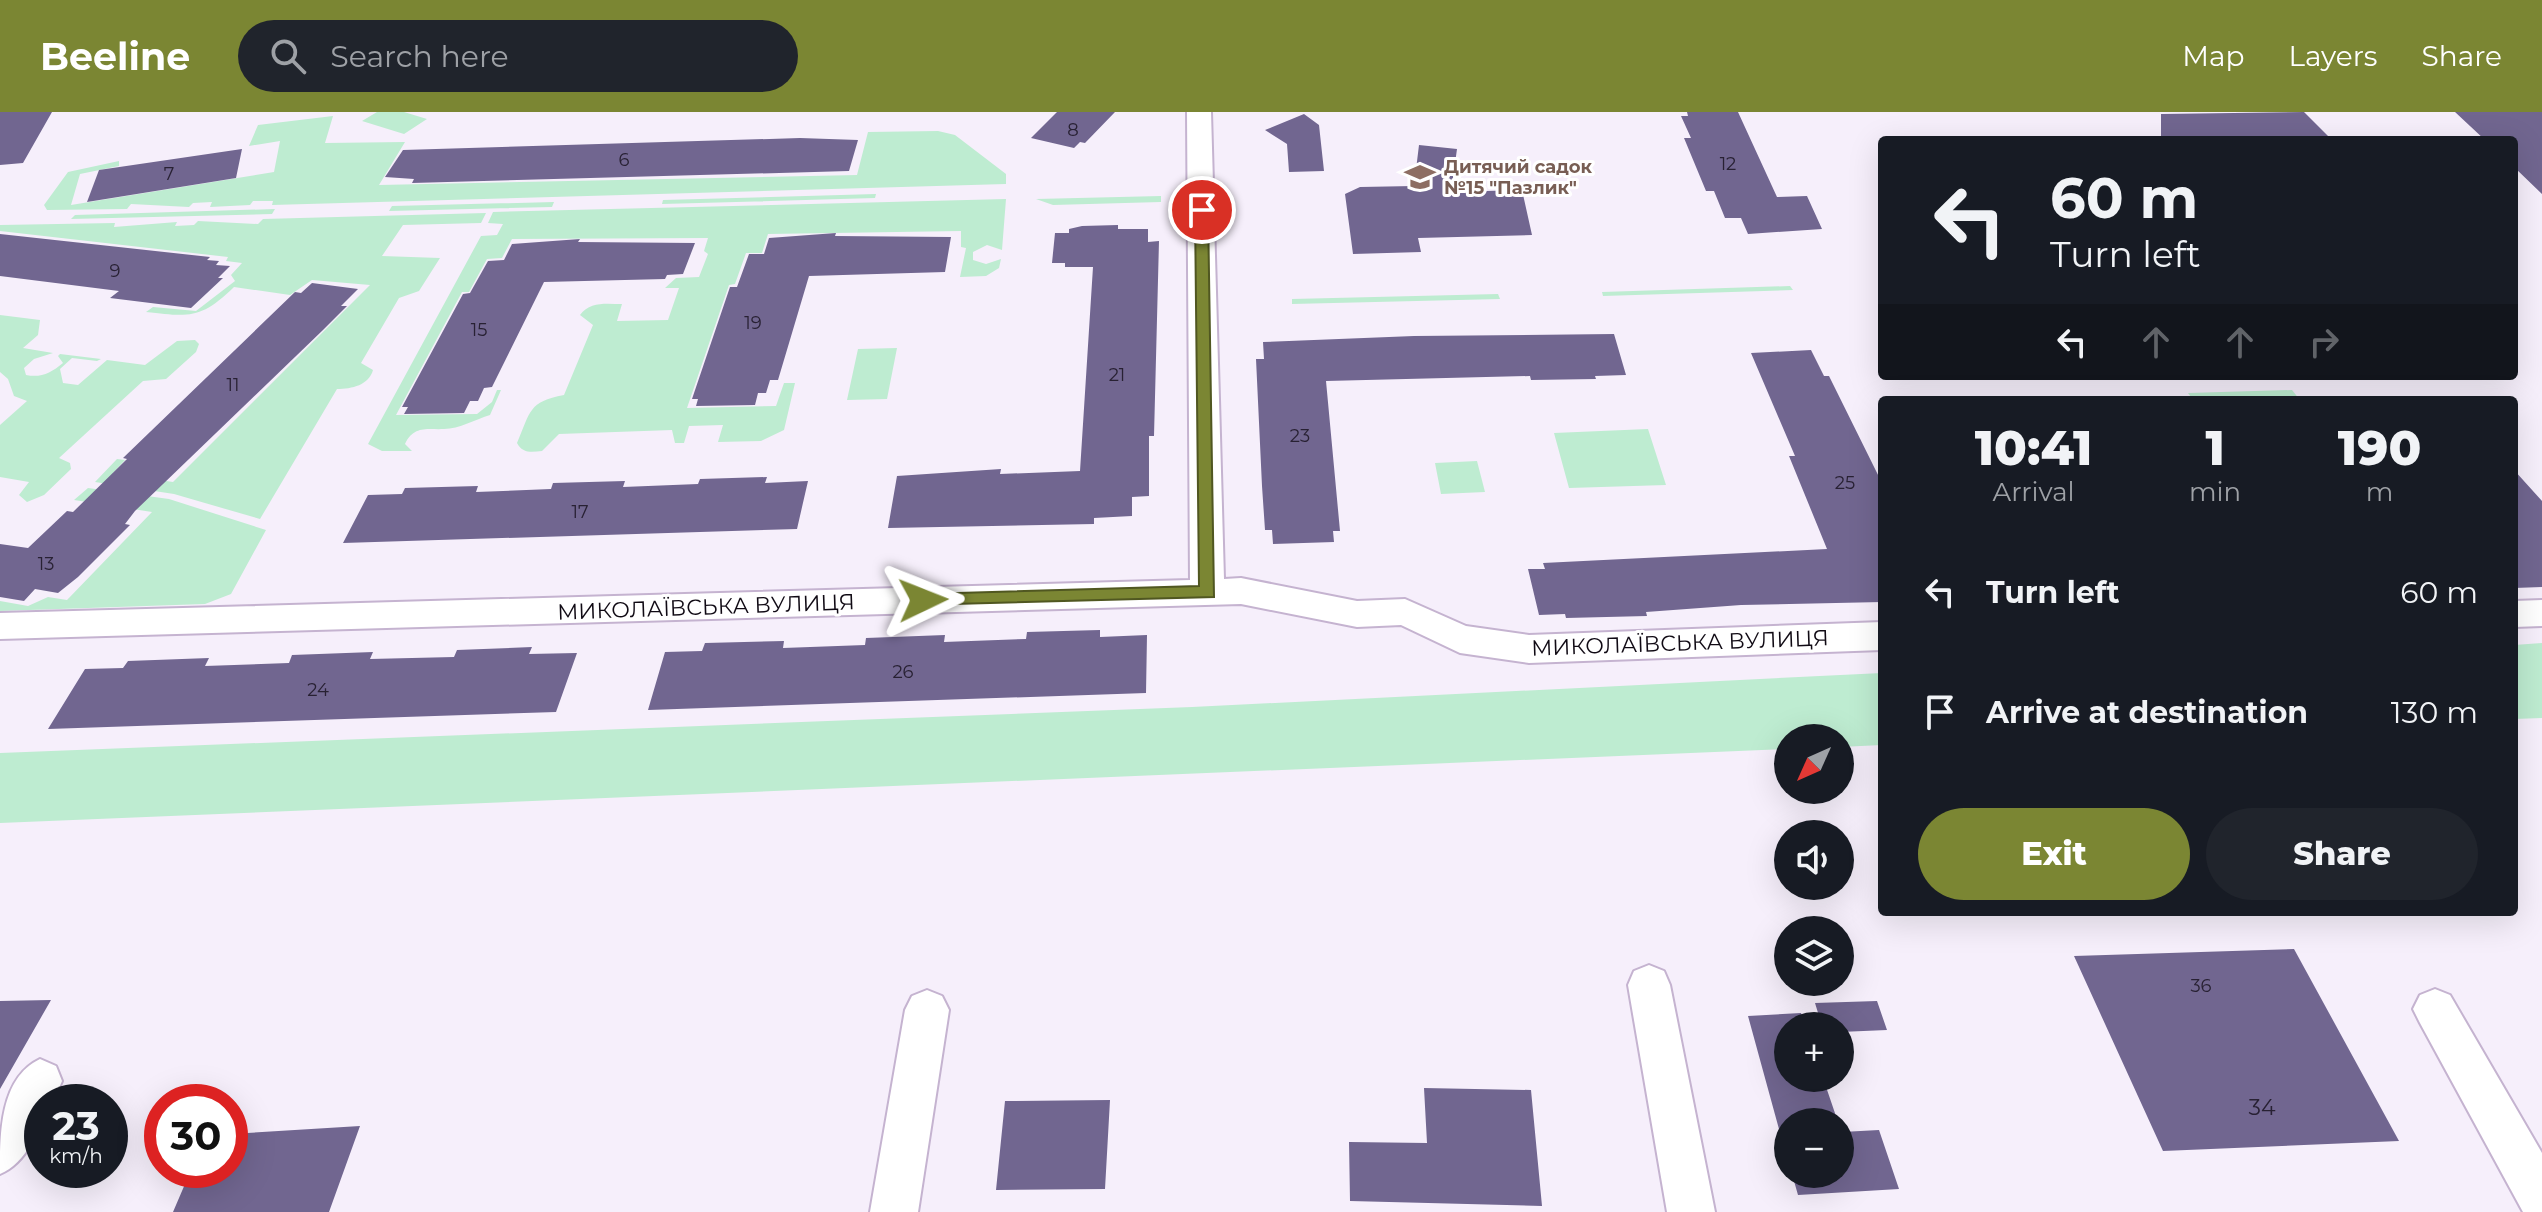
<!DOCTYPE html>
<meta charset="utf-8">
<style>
body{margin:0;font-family:Montserrat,sans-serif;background:#20242c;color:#f1f3f6;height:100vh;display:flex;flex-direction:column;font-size:30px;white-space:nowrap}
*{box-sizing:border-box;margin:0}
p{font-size:26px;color:#9ea1a6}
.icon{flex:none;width:44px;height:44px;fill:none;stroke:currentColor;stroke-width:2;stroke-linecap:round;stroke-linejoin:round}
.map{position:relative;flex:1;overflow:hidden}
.panel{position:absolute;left:1878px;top:284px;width:640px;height:520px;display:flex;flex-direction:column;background:#171b24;border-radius:8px;box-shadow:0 8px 32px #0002}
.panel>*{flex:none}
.top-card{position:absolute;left:1878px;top:24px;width:640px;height:244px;border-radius:8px;box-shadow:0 8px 32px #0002;background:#171b24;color:#f1f3f6;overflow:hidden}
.needle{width:52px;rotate:225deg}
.buttons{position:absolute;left:1774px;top:612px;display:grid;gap:16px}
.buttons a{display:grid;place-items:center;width:80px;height:80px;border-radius:50%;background:#171b24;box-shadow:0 8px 32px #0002;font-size:40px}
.speed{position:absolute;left:24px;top:972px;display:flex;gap:16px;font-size:40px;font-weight:700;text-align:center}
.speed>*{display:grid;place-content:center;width:104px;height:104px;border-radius:50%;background:#171b24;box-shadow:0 8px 32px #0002;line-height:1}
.speed small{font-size:20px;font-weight:400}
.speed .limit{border:12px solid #d22;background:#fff;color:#111}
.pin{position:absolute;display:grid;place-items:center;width:68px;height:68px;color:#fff;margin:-34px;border:4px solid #fff;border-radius:50%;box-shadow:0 2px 8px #0007}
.me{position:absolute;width:88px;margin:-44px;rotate:88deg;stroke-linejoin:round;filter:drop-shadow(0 0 6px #0008)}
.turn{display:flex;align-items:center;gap:28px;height:168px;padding:0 40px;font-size:36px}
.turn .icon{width:104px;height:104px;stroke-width:2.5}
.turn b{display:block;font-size:56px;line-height:68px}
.lanes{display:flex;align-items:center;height:76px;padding:0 40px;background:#0003;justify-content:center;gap:40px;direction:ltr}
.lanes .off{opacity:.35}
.eta{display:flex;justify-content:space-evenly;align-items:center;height:136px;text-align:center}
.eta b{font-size:48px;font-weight:800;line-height:56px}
.button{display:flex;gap:16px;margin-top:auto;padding:16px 40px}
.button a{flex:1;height:92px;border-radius:48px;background:#7b8633;color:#fff;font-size:32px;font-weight:800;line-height:92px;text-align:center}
.button a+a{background:#20242c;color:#f1f3f6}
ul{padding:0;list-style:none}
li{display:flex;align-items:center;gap:24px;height:120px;padding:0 40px}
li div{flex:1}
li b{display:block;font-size:30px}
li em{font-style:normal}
header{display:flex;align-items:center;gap:48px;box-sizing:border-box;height:112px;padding:0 40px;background:#7b8633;color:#fff}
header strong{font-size:38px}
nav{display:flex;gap:44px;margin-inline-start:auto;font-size:28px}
.search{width:560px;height:72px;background:#20242c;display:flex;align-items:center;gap:20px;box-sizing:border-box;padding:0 28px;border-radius:44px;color:#9ea1a6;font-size:30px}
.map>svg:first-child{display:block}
.green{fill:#beecd1}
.building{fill:#716690}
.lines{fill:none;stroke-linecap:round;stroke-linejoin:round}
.street-casing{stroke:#c5b3d0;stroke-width:4}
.street{fill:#fff;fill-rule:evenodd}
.route{fill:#7b8633;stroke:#505721;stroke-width:2}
.labels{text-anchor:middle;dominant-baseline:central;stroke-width:6;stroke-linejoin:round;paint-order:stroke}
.number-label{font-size:18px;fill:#282133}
.far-education-label{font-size:18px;font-weight:bold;fill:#785e54;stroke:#fff;text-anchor:start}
.street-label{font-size:22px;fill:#100a14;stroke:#fff}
.near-number-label{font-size:22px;fill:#282133}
</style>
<header>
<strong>Beeline</strong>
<div class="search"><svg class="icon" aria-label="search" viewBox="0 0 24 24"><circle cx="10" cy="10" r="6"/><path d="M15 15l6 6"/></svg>Search here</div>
<nav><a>Map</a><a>Layers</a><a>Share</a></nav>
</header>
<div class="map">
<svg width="2542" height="1100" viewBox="0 0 2542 1100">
<rect width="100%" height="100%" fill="#f6effb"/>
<path class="green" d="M377,0H404L427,7L404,22L362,9Z
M333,4L325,31L405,30L379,73L857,63L868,20L938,19L955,23L1006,62V72L272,93L273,89H253L250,93L210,95L212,90L193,91L189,95L131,92L127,97L47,98L44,93L68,60L119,49V54L80,62L71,93L274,60L280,29L249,34L258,13Z
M876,82L875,86L662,92L663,88Z
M1161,84V90L1053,93L1036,87Z
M1006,87L1002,138L987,133L973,140V148L986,152L1001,147L999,156L986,164L960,165L966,136L961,135V119L768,122L762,141H746L735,172L729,173L687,296L776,294L784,271H795L784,318L761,329L718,330L723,313L689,314L684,331H675L672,318L559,322L542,339C532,340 523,342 517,331C531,299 528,290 564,283L593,213L580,203C590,189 606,192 622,192L617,209L668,208L679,176H665L676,166L699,165L708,142L704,139L708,126L512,127L502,146L487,147L469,180H462L396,303L477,302L492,290L497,278H501L490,303C476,307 459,317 444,317C428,318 414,313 405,332L412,339H382L368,332L481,124L497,123L503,112L488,111L493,100Z
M554,90L552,95L389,99L392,94Z
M275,97L272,102L71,107L75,103Z
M486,101L481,111L403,113L382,144L440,146L419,179L399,186L361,251L373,258C369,273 352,277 337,277L260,407L174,382L95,370L117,347L125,348L113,361L173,370L370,173L312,168L290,183L234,175C201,207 190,205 146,200L153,195L196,199L235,169L231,163L242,151L226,149L228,145L0,119V113L115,111L114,115L177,110L175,114L194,113L198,109L258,112L263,107Z
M1790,174L1793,178L1603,184L1602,180Z
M1498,182L1500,187L1292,192V187Z
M0,203L40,208L38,223L23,236L53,241L34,247L24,256L26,263C41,266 51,261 63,251L58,244L60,242L101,247L97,249L72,246L60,257L63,271L78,273L107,248L145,253L177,229L195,228L199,232L196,240L166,267L143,269L59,346L70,351L71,357L44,383L27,390L19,383L29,370L0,365V313L27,289L14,284L8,267L0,260Z
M897,236L887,287L847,288L858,237Z
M2292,278L2300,288H2193L2188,281Z
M1648,317L1666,373L1569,376L1554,321Z
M1477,349L1485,380L1441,382L1435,351Z
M88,376L169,387L266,418L231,482L205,492L0,499V489L28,494L48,485L67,488L152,400L74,388Z
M2542,531V606L2514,607V533Z
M1882,561V633L1840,635V626H1788V637L0,711V641L1192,595Z"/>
<path class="building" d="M0,0H52L23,51L0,53Z
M1057,0H1115L1085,31L1080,30L1074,36L1031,26Z
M1687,0H1738L1777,85L1807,84L1822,117L1748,122L1741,106H1725L1714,79H1706L1684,26H1691L1681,4H1688Z
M2304,0L2332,28H2161V2Z
M2455,0H2542V82L2514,55V28H2485Z
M1304,2L1319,13L1324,59L1289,60L1287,32L1265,18Z
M800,26L858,28L849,59L412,71L414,67L385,65L403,38Z
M1419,33L1457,37L1451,80L1522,78L1532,123L1418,126L1421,140L1353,142L1345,82L1360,75L1414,74Z
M242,37L236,66L87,90L99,58Z
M1118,113V117H1148V130L1159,129L1154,324H1149V384L1132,385V404L1094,406V412L888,416L897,364L1001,357L1000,362L1080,359L1093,155H1065V151H1052L1055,121H1069V117L1082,114Z
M836,121L835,124L951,125L945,160L809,164L778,268H770L766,281H758L755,293L696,294L698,287H692L730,175H737L749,142H764L769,126Z
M0,122L210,145L207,148L219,149L216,153L230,154L218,166H223L191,196L110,186L119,179L0,164Z
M580,127L578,130L695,131L683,162L667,163L665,167L544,170L492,275L484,276L478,289H470L464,301L404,302L408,295H402L463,182L470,181L488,149L504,148L512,132Z
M312,171L358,177L341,194H347L323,218L135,399L125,412L130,413L78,465L58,481L35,477L24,489L0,485V432L28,436L67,399L73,400L127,347L123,346L295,180L301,181Z
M1614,222L1626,263L1595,264L1596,267L1531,268L1530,264L1326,269L1340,419H1333L1334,430L1273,432L1272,418H1265L1262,374L1256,247H1264L1263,230L1414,224Z
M1811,238L1824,264H1829L1882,371V490L1741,493L1646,500L1647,504L1566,506L1565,502L1539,503L1528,457H1545L1543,451L1827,437L1789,344H1795L1751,241Z
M2514,358L2542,389V475L2514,476Z
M767,365L765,371L808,369L797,417L343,431L368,383L402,382L405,376L478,374L476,380L551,377L553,371L625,369L623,375L698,372L700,367Z
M1100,518V525L1147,523L1146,581L648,598L665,540L702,539L705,531L784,529L783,536L865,533L866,526L945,523L944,530L1026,527L1027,520Z
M532,535L529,542L577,541L556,600L48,617L85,557L123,556L128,549L209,546L205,554L289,551L292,543L373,540L370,547L454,545L457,538Z
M2294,837L2399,1029L2163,1039L2074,844Z
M51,888L0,977V889Z
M1877,889L1887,918L1840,920V914H1822L1815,891Z
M1801,901L1806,914H1788V966H1823L1838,1010H1788V1050L1748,904Z
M1424,976L1531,978L1542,1094L1350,1089L1349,1030L1427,1031Z
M1110,988L1105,1077L996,1078L1005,989Z
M360,1014L329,1100H173L191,1058H230V1022Z
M1840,1015L1842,1020L1879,1018L1899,1077L1798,1083L1792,1062H1840Z"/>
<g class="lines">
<g class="street-casing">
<path id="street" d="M1187,0H1211L1224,467L1241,466L1357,489L1405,487L1466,514L1529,523L1882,510V538L1529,551L1460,541L1401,513L1357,515L1241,492L0,527V501L1190,468Z
M2542,488V514L2514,515V489Z
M1649,853L1664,859L1670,873L1715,1100H1667L1628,873L1634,859Z
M2435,877L2450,883L2542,1041V1100H2523L2420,911L2413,897L2420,883Z
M927,878L942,884L949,898L918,1100H870L905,898L912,884Z
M40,947L56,954L62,969L53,990H42C42,1018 26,1051 0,1062C0,1021 0,966 40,947Z"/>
</g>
<use href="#street" class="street"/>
</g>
<path class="route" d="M1202,94L1208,98L1214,485L916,493L914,488L923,482L1199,474L1195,98Z"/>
<defs>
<g id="school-bare" transform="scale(2.4)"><path d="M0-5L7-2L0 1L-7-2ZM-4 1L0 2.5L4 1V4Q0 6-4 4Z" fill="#8d6e63" stroke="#fff" stroke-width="2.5" paint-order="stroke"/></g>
</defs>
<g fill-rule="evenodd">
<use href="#school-bare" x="1420" y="65"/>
</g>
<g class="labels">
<g class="number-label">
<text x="1073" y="18">8</text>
<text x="624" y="48">6</text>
<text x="1728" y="52">12</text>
<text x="169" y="62">7</text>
<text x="115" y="159">9</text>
<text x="753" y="211">19</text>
<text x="479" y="218">15</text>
<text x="1117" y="263">21</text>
<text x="233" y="273">11</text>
<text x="1300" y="324">23</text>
<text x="1845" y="371">25</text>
<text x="580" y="400">17</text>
<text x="46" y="452">13</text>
<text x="903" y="560">26</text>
<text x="318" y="578">24</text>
<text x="2201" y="874">36</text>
</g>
<g class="far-education-label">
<text x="1444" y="55">Дитячий садок<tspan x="1444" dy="21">№15 "Пазлик"</tspan></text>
</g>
<g class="street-label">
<text transform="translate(706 495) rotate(-2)">МИКОЛАЇВСЬКА ВУЛИЦЯ</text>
<text transform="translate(1680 531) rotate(-2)">МИКОЛАЇВСЬКА ВУЛИЦЯ</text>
</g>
<g class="near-number-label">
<text x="2262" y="995">34</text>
</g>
</g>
</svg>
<div class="buttons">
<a><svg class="needle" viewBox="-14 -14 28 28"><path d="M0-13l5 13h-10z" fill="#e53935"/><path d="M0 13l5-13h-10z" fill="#9ea1a6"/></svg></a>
<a><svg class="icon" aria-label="sound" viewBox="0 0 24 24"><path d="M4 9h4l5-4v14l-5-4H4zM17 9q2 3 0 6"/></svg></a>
<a><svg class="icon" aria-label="layers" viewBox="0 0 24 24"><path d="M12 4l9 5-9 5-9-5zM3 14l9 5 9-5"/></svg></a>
<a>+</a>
<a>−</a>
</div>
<div class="speed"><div>23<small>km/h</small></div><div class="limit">30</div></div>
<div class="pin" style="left:1202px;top:98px;background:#d93025"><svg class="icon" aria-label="arrive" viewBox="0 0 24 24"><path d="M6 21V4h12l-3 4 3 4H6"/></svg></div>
<svg class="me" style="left:923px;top:488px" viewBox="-20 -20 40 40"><path d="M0-17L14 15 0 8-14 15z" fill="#7b8633" stroke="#fff" stroke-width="4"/></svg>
<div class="top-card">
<div class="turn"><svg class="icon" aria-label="left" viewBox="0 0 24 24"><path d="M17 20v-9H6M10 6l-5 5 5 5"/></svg><div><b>60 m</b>Turn left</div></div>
<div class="lanes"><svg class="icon" aria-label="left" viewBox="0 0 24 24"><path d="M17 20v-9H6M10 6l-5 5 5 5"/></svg><svg class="icon off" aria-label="ahead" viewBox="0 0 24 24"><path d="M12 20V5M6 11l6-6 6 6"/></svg><svg class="icon off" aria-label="ahead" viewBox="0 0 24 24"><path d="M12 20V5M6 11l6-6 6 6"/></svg><svg class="icon off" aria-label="right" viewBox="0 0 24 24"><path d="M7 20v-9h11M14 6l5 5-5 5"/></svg></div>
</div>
<section class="panel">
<div class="eta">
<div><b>10:41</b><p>Arrival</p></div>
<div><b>1</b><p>min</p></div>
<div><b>190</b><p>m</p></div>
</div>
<ul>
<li><svg class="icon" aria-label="left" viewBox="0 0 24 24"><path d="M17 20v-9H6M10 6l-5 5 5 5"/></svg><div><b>Turn left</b></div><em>60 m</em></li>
<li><svg class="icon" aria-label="arrive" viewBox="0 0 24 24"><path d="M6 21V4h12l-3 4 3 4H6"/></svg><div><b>Arrive at destination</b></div><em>130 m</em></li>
</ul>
<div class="button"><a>Exit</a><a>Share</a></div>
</section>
</div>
